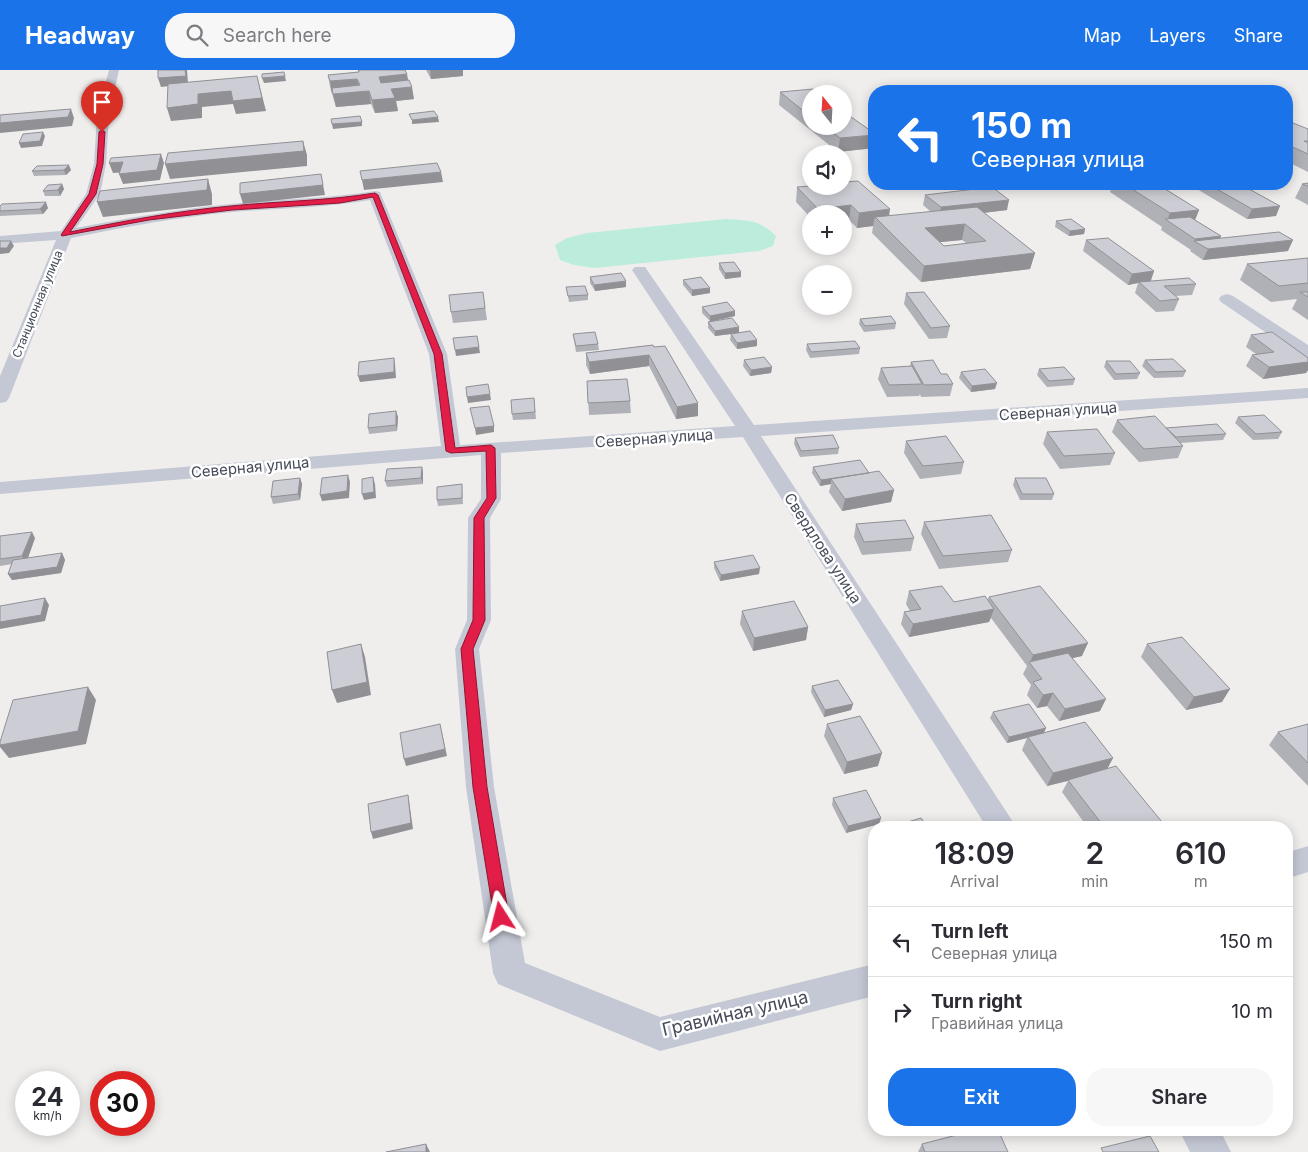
<!DOCTYPE html>
<meta charset="utf-8">
<style>
body{margin:0;font-family:Inter,sans-serif;background:#f7f7f7;color:#2b2b33;height:100vh;display:flex;flex-direction:column;font-size:19px;white-space:nowrap}
*{box-sizing:border-box;margin:0}
p{font-size:16px;color:#7c7c81}
.icon{flex:none;width:28px;height:28px;fill:none;stroke:currentColor;stroke-width:2;stroke-linecap:round;stroke-linejoin:round}
.map{position:relative;flex:1;overflow:hidden}
.side{position:absolute;left:868px;top:751px;width:425px;height:315px;display:flex;flex-direction:column;background:#fff;border-radius:20px;box-shadow:0 2px 12px #0003}
.side>*{flex:none}
.banner{position:absolute;left:868px;top:15px;width:425px;height:105px;border-radius:20px;box-shadow:0 2px 12px #0003;background:#1a73e8;color:#fff;overflow:hidden}
.needle{width:32px;rotate:342deg}
.controls{position:absolute;left:802px;top:15px;display:grid;gap:10px}
.controls a{display:grid;place-items:center;width:50px;height:50px;border-radius:50%;background:#fff;box-shadow:0 2px 12px #0003;font-size:25px}
.speed{position:absolute;left:15px;top:1001px;display:flex;gap:10px;font-size:25px;font-weight:700;text-align:center}
.speed>*{display:grid;place-content:center;width:65px;height:65px;border-radius:50%;background:#fff;box-shadow:0 2px 12px #0003;line-height:1}
.speed small{font-size:12px;font-weight:400}
.speed .limit{border:8px solid #d22;background:#fff;color:#111}
.pin{position:absolute;display:grid;place-items:center;width:42px;height:42px;color:#fff;margin:-51px -21px;border-radius:50% 50% 50% 0;rotate:-45deg;box-shadow:0 0 5px #0007}
.pin .icon{rotate:45deg}
.me{position:absolute;width:55px;margin:-28px;rotate:351deg;stroke-linejoin:round;filter:drop-shadow(0 0 4px #0008)}
.turn{display:flex;align-items:center;gap:18px;height:105px;padding:0 20px;font-size:22px}
.turn .icon{width:65px;height:65px;stroke-width:2.5}
.turn b{display:block;font-size:35px;line-height:42px}
.eta{display:flex;justify-content:space-evenly;align-items:center;height:85px;text-align:center}
.eta b{font-size:30px;font-weight:600;line-height:35px}
.action{display:flex;gap:10px;margin-top:auto;padding:10px 20px}
.action a{flex:1;height:58px;border-radius:20px;background:#1a73e8;color:#fff;font-size:20px;font-weight:600;line-height:58px;text-align:center}
.action a+a{background:#f7f7f7;color:#2b2b33}
ul{padding:0;list-style:none}
li{display:flex;align-items:center;gap:15px;height:70px;padding:0 20px;border-top:1px solid #e1e1e2}
li div{flex:1}
li b{display:block;font-size:19px}
li em{font-style:normal}
header{display:flex;align-items:center;gap:30px;box-sizing:border-box;height:70px;padding:0 25px;background:#1a73e8;color:#fff}
header strong{font-size:24px}
nav{display:flex;gap:28px;margin-inline-start:auto;font-size:18px}
.search{width:350px;height:45px;background:#f7f7f7;display:flex;align-items:center;gap:12px;box-sizing:border-box;padding:0 18px;border-radius:20px;color:#7c7c81;font-size:19px}
.map>svg:first-child{display:block}
.green{fill:#bceddc}
.lines{fill:none;stroke-linecap:round;stroke-linejoin:round}
.street{fill:#c4c8d4;fill-rule:evenodd}
.wall{fill:#b0b1b7;fill-rule:evenodd}
.shaded-wall{fill:#909095}
.building{fill:#cdced5;stroke:#909095;fill-rule:evenodd}
.route{fill:#e11d48;stroke:#92132f}
.labels{text-anchor:middle;dominant-baseline:central;stroke-width:5;stroke-linejoin:round;paint-order:stroke}
.far-street-label{font-size:12px;fill:#464b5a;stroke:#fff}
.street-label{font-size:15px;fill:#464b5a;stroke:#fff}
.near-street-label{font-size:18px;fill:#464b5a;stroke:#fff}
</style>
<header>
<strong>Headway</strong>
<div class="search"><svg class="icon" aria-label="search" viewBox="0 0 24 24"><circle cx="10" cy="10" r="6"/><path d="M15 15l6 6"/></svg>Search here</div>
<nav><a>Map</a><a>Layers</a><a>Share</a></nav>
</header>
<div class="map">
<svg width="1308" height="1082" viewBox="0 0 1308 1082">
<rect width="100%" height="100%" fill="#f0eeed"/>
<path class="green" d="M726,149C749,151 759,149 776,166L773,176L759,181L595,198L574,195L560,190L555,175L567,168L587,163Z"/>
<g class="lines">
<path class="street" d="M109,0H119L109,46L106,94L100,124L76,158C128,148 179,139 231,134C279,129 327,129 375,121L380,122L447,284L460,375L735,356L632,200L635,197H645L754,355L1308,318V328L761,366L1017,758H987L743,367L501,383V429L490,448L491,550L479,579L494,717L525,893L660,947L874,894V926L660,981L498,914L493,903L466,717L455,579L467,550L468,448L481,429V385L0,424V412L441,376L429,284L370,130C325,138 279,138 233,142C178,147 125,157 71,168L9,328L6,332L0,333V306L56,170L0,174V166L61,161L86,124L94,94L97,46Z
M1227,224L1233,226L1308,275V288L1302,287L1221,232L1219,229L1221,226Z
M1308,776V802L1286,809V783Z
M1179,1060H1220L1231,1082H1190Z"/>
</g>
<path class="wall" d="M358,0H405L414,29L396,31L398,41L375,43L371,34L336,37L330,17L328,5L358,2Z
M426,0H463V6L431,9Z
M780,22L811,24V56H844L874,78L838,82L779,35Z
M1286,54L1308,59V102L1286,91Z
M37,96L71,100L66,105L34,106L32,101Z
M1308,113V135L1295,128L1302,114Z
M62,114L64,119L60,126H45L43,121Z
M1113,114H1157L1199,140L1195,150L1221,166L1220,168L1288,181L1203,190L1190,181L1191,180L1161,160L1162,157L1110,122Z
M1199,114H1240L1276,146L1247,149L1197,119Z
M797,117L889,146L931,142L923,135L925,125L1007,140L984,143L1035,183L1030,199L921,212L872,163L873,156L857,158L849,150L844,151V144H811V148L796,132ZM962,170L966,173L944,176L940,172Z
M0,136L48,138L43,144L0,146Z
M1056,151L1085,159L1084,164L1069,166L1055,157Z
M810,168H811V176L809,173Z
M1086,170L1154,201L1151,211L1196,214L1192,225L1175,226L1179,229L1174,241L1156,242L1135,223L1138,213L1128,215L1083,181Z
M1308,188V250L1292,239L1297,229L1271,232L1240,210L1247,194Z
M719,193L741,202V207L725,209L719,199Z
M590,207L626,217L595,221L590,213Z
M683,210L710,218V223L692,226L683,215Z
M566,217L588,225V230L569,232Z
M483,222L487,250L453,253L451,242Z
M906,223L950,256L947,268L929,269L904,234Z
M702,237L735,241V246L711,251L739,257V263L715,266L708,258V252L710,251L702,243Z
M860,249L896,253L895,259L864,262L859,254Z
M573,264L598,274L599,280L576,282Z
M731,264L757,276L737,279L730,270Z
M1251,265L1308,288V300L1306,303L1263,309L1246,296L1252,285L1256,284L1246,277Z
M807,274L860,278L859,284L810,288L806,280Z
M653,275L698,346L676,349L649,296L590,304L586,295V283Z
M744,290L772,297L771,303L750,306L743,296Z
M1145,290L1186,301L1183,307L1154,308L1142,296Z
M1106,291L1140,303L1137,309L1114,310L1104,297Z
M911,292L941,304L953,314L950,326L921,327L920,324L919,326L887,327L878,309L881,298L910,296Z
M1039,299L1075,309L1073,315L1047,317L1037,305Z
M961,302L995,319L971,322L959,308Z
M587,311L630,331L631,343L589,345Z
M534,328L536,349L513,350L512,344Z
M396,341L398,347L397,361L369,364L368,358Z
M1238,347L1282,362L1278,369L1253,370L1235,353Z
M1117,350L1166,358L1226,364L1223,370L1181,373L1183,376L1178,388L1139,392L1112,362Z
M1047,362L1115,383L1110,395L1060,399L1043,374Z
M795,368L839,378L838,384L800,387L794,374Z
M906,371L964,392L961,404L920,409L904,383Z
M422,397L423,403V414L387,417L385,411Z
M813,397L894,420L891,432L842,441L829,422L831,414L820,416L812,403Z
M300,408L302,414L300,430L273,434L271,427Z
M1015,408L1054,424L1052,430H1020L1013,415Z
M462,414L463,434L438,436L437,430Z
M924,452L1012,480L1008,492L939,499L921,464Z
M856,454L914,468L911,481L862,485L854,467Z
M0,466L35,468L28,488L62,483L65,490L61,503L12,510L8,504L12,494L0,496Z
M714,492L759,504L720,511L714,498Z
M909,521L954,532L987,530L989,527L1082,586L1072,588L1100,641L1059,651L1047,636L1037,638L1027,625L1031,615L1023,604L1027,596L991,548L989,552L909,567L901,554L904,542L910,541L906,534Z
M742,541L808,557L806,570L753,581L740,554Z
M1147,574L1222,632L1186,640L1141,587Z
M812,616L853,634L851,640L824,647L811,622Z
M993,642L1046,658L1044,663L1113,688L1107,699L1167,758H1088L1062,722L1068,711L1047,716L1022,680L1027,668L1007,673L990,648Z
M827,654L878,696L844,704L824,666Z
M1308,654V716L1269,675L1278,662Z
M833,728L881,748L879,754L846,763L832,735Z
M922,1074L1008,1082H918Z"/>
<path class="shaded-wall" d="M185,0H187L188,14L161,17L158,8Z
M430,0H463V6L431,9Z
M407,4L409,16L381,19L379,7Z
M257,6L266,41L236,44L233,34L202,37V48L171,51L167,38L198,24Z
M285,6L286,11L264,13L262,8Z
M357,9L360,21L332,18V24L330,11Z
M412,17L414,29L396,31L398,41L375,43L372,30L391,19Z
M369,21L371,34L336,37L333,24Z
M71,39L74,48L72,56L0,63V53Z
M438,47L439,52L412,54V50Z
M362,52V56L333,59L332,54Z
M43,62L45,66L42,76L21,78L19,73Z
M874,65V78L838,82L840,68Z
M303,71L307,85V96L170,109L165,94Z
M161,84L164,93L160,110L123,114L119,104Z
M123,92L127,102L113,103L109,93Z
M69,95L71,100L66,105L64,100Z
M441,102L443,112L364,120L362,110Z
M321,104L325,125L243,134L240,124Z
M208,109L212,124V135L103,147L97,132Z
M62,114L64,119L60,126L58,120Z
M1035,114H1052L1034,116Z
M1009,130L1007,140L939,148L941,137Z
M46,132L48,138L43,144L40,139Z
M851,135L849,150L844,151V144H818V139Z
M1280,136L1276,146L1247,149L1252,139Z
M890,139L888,154L875,147L873,156L857,158L859,143Z
M1199,140L1193,155L1167,151L1170,143Z
M965,154L962,170L922,174L925,158Z
M1085,159L1084,164L1069,166L1070,161Z
M1221,166L1217,177L1195,171V169Z
M1293,170L1288,181L1203,190L1208,179Z
M11,171L14,176L9,183L0,184V178Z
M814,176H837L814,179Z
M1035,183L1030,199L921,212L924,196Z
M1154,201L1150,212H1139L1138,213L1128,215L1132,204Z
M741,202V207L725,209V203Z
M626,211V217L595,221L594,215Z
M710,218V223L692,226V220Z
M735,241V246L710,252V246Z
M739,257V263L715,266V261Z
M757,270V276L737,279V273Z
M479,277L480,283L456,286L455,280Z
M649,285V296L590,304L589,292Z
M394,288L395,294L396,308L360,312L358,306Z
M1308,292V300L1306,303L1263,309L1269,297Z
M772,297L771,303L750,306L751,300Z
M997,313L995,319L971,322L972,316Z
M490,324L491,330L468,333L467,327Z
M698,333V346L676,349L677,337Z
M396,341L398,347L397,361L396,355Z
M494,356V362L476,365L475,358Z
M422,397L423,403V414L421,408Z
M869,403L831,409V414L820,416L821,410Z
M348,405L350,412L349,428L322,431L320,425Z
M373,407L375,414L376,428L364,430L362,424Z
M300,408L302,414L300,430L298,424Z
M894,420L891,432L842,441L845,429Z
M32,462L35,468L26,493L22,486Z
M62,483L65,490L61,503L12,510L8,504Z
M760,498L759,504L720,511L721,505Z
M45,528L49,535L45,551L0,559V552Z
M994,539L989,552L909,567L913,554Z
M808,557L806,570L753,581L754,568Z
M1088,573L1082,586L1032,597L1030,593L1033,585Z
M361,574L365,587L371,625L337,633L332,620Z
M88,617L96,630L86,674L9,688L0,677V675Z
M1230,619L1222,632L1186,640L1194,627Z
M1053,623L1047,636L1037,638L1043,625Z
M1106,629L1100,641L1059,651L1065,639Z
M853,634L851,640L824,647L825,640Z
M440,654L447,686L406,696L404,689Z
M1046,658L1043,664L1028,667L1027,668L1007,673L1009,667Z
M882,683L878,696L844,704L847,692Z
M1113,688L1106,701L1047,716L1053,703Z
M408,725L409,731L413,759L373,769L371,762Z
M881,748L879,754L846,763L848,756Z
M426,1074L430,1082H426Z"/>
<path class="building" d="M158,0H185L186,6L158,8Z
M359,0H405L407,4L379,7L381,13L409,10L412,17L391,19L395,28L372,30L369,21L333,24L332,18L360,15L357,9L330,11L328,5L359,2Z
M284,2L285,6L262,8V4Z
M257,6L262,28L233,31L231,21L198,24V34L167,38L168,14Z
M813,19L819,24H811V47L780,22Z
M71,39L68,47L0,53V45Z
M434,41L438,47L412,50L409,44Z
M844,42L874,63V65L840,68L824,56H844Z
M360,46L362,52L332,54L331,49Z
M1293,53L1308,59V71H1304L1308,73V84L1286,74V54Z
M43,62L40,71L19,73L23,64Z
M303,71L304,81L165,94L168,83Z
M161,84L157,100L119,104L123,92L109,93L111,88Z
M437,93L441,102L362,110L360,101Z
M69,95L64,100L32,101L37,96Z
M321,104L323,115L240,124V113Z
M208,109L207,120L97,132L100,121Z
M858,111L890,139L859,143L851,135L818,139L797,117L811,116H844V112Z
M1308,113V116L1302,114Z
M62,114L58,120L43,121L48,115Z
M1124,114H1157L1199,140L1170,143Z
M1208,114H1240L1280,136L1252,139Z
M992,117L1009,130L941,137L925,125Z
M46,132L40,139L0,141V136L2,134Z
M977,137L1035,183L924,196L875,147ZM965,154L986,171L944,176L925,158Z
M1190,147L1221,166L1195,169L1165,149Z
M1071,149L1085,159L1070,161L1056,151Z
M1279,162L1293,170L1208,179L1194,171Z
M1108,168L1154,201L1132,204L1086,170Z
M0,171H11L7,178H0Z
M1308,188V213L1279,216L1247,194Z
M734,192L741,202L725,203L719,193Z
M621,203L626,211L594,215L590,207Z
M701,207L710,218L692,220L683,210Z
M1189,208L1196,214L1164,216L1179,229L1160,231L1139,212Z
M585,216L588,225L568,226L566,217Z
M483,222L485,238L451,242L449,225Z
M924,222L950,256L931,258L906,223Z
M1300,222H1308V227Z
M727,232L735,241L710,246L702,237Z
M891,246L896,253L865,256L860,249Z
M732,248L739,257L715,261L708,252Z
M750,261L757,270L737,273L731,264Z
M595,262L598,274L576,276L573,264Z
M1272,262L1308,288V292L1269,297L1252,285L1274,282L1251,265Z
M477,266L479,277L455,280L453,268Z
M855,271L860,278L811,282L807,274Z
M653,275L654,277L665,276L698,333L677,337L649,285L589,292L586,283Z
M764,287L772,297L751,300L744,290Z
M394,288V302L358,306L359,292Z
M1173,289L1186,301L1156,302L1145,290Z
M933,290L941,304H947L953,314L924,315L911,292Z
M1106,291H1130L1140,303L1116,304Z
M912,296L922,314L889,315L881,298Z
M1064,297L1075,309L1049,311L1039,299Z
M985,299L997,313L972,316L961,302Z
M627,309L630,331L588,333L587,311Z
M488,314L490,324L467,327L466,317Z
M534,328L535,342L512,344L511,330Z
M489,336L494,356L475,358L470,338Z
M396,341V355L368,358L369,344Z
M1264,345L1282,362L1256,364L1238,347Z
M1155,346L1183,376L1144,379L1117,350Z
M1217,354L1226,364L1176,367L1166,358Z
M1097,359L1115,383L1064,386L1047,362Z
M833,365L839,378L801,381L795,368Z
M946,366L964,392L923,396L906,371Z
M860,390L869,403L821,410L813,397Z
M422,397L421,408L385,411L387,399Z
M879,401L894,420L845,429L831,409Z
M348,405L347,421L320,425L322,408Z
M373,407L374,422L362,424V409Z
M300,408L298,424L271,427L273,411Z
M1015,408H1046L1054,424H1022Z
M462,414V428L437,430V417Z
M991,445L1012,480L943,486L924,452Z
M905,450L914,468L864,472L856,454Z
M32,462L22,486L0,489V466Z
M62,483L57,497L8,504L13,490Z
M753,485L760,498L721,505L714,492Z
M942,516L954,532L985,526L994,539L913,554L904,542L921,539L909,521Z
M1040,516L1088,573L1033,585L989,527Z
M45,528L41,545L0,552V536Z
M794,531L808,557L754,568L742,541Z
M1182,567L1230,619L1194,627L1147,574Z
M361,574L367,612L332,620L327,582Z
M1068,583L1106,629L1065,639L1053,623L1043,625L1033,612L1042,609L1029,592Z
M838,610L853,634L825,640L812,616Z
M88,617L78,661L0,675V672L13,630Z
M1029,634L1046,658L1009,667L993,642Z
M860,646L882,683L847,692L827,654Z
M1085,652L1113,688L1053,703L1028,667Z
M440,654L445,679L404,689L400,663Z
M1308,654V693L1278,662Z
M1116,696L1167,758H1105L1068,710Z
M866,720L881,748L848,756L833,728Z
M408,725L411,753L371,762L368,734Z
M921,748L928,758L891,757Z
M1286,925L1292,933L1286,935Z
M976,1060H998L1008,1082H925L922,1074Z
M1150,1066L1159,1082H1103L1101,1078Z
M426,1074V1082H386Z"/>
<path class="route" d="M102,60L105,62L103,94L96,124L70,162C124,151 177,141 231,136C279,131 327,131 375,123L378,125L442,284L455,378L491,375L495,378L496,428L484,448L485,550L473,579L487,717L509,847L507,852L501,854L496,852L494,847L473,717L461,579L473,550L474,448L487,428L486,381L451,383L446,381L434,284L373,127L340,133L232,140L149,150L62,166L61,165L89,124L97,94L99,62Z"/>
<g class="labels">
<g class="far-street-label">
<text transform="translate(37 234) rotate(-68)">Станционная улица</text>
</g>
<g class="street-label">
<text transform="translate(1058 341) rotate(-4)">Северная улица</text>
<text transform="translate(654 368) rotate(-4)">Северная улица</text>
<text transform="translate(250 397) rotate(-5)">Северная улица</text>
<text transform="translate(823 478) rotate(57)">Свердлова улица</text>
</g>
<g class="near-street-label">
<text transform="translate(735 943) rotate(-13)">Гравийная улица</text>
</g>
</g>
</svg>
<div class="controls">
<a><svg class="needle" viewBox="-14 -14 28 28"><path d="M0-13l5 13h-10z" fill="#e53935"/><path d="M0 13l5-13h-10z" fill="#7c7c81"/></svg></a>
<a><svg class="icon" aria-label="sound" viewBox="0 0 24 24"><path d="M4 9h4l5-4v14l-5-4H4zM17 9q2 3 0 6"/></svg></a>
<a>+</a>
<a>−</a>
</div>
<div class="speed"><div>24<small>km/h</small></div><div class="limit">30</div></div>
<div class="pin" style="left:102px;top:62px;background:#d93025"><svg class="icon" aria-label="arrive" viewBox="0 0 24 24"><path d="M6 21V4h12l-3 4 3 4H6"/></svg></div>
<svg class="me" style="left:501px;top:847px" viewBox="-20 -20 40 40"><path d="M0-17L14 15 0 8-14 15z" fill="#e11d48" stroke="#fff" stroke-width="4"/></svg>
<div class="banner">
<div class="turn"><svg class="icon" aria-label="left" viewBox="0 0 24 24"><path d="M17 20v-9H6M10 6l-5 5 5 5"/></svg><div><b>150 m</b>Северная улица</div></div>
</div>
<section class="side">
<div class="eta">
<div><b>18:09</b><p>Arrival</p></div>
<div><b>2</b><p>min</p></div>
<div><b>610</b><p>m</p></div>
</div>
<ul>
<li><svg class="icon" aria-label="left" viewBox="0 0 24 24"><path d="M17 20v-9H6M10 6l-5 5 5 5"/></svg><div><b>Turn left</b><p>Северная улица</p></div><em>150 m</em></li>
<li><svg class="icon" aria-label="right" viewBox="0 0 24 24"><path d="M7 20v-9h11M14 6l5 5-5 5"/></svg><div><b>Turn right</b><p>Гравийная улица</p></div><em>10 m</em></li>
</ul>
<div class="action"><a>Exit</a><a>Share</a></div>
</section>
</div>
